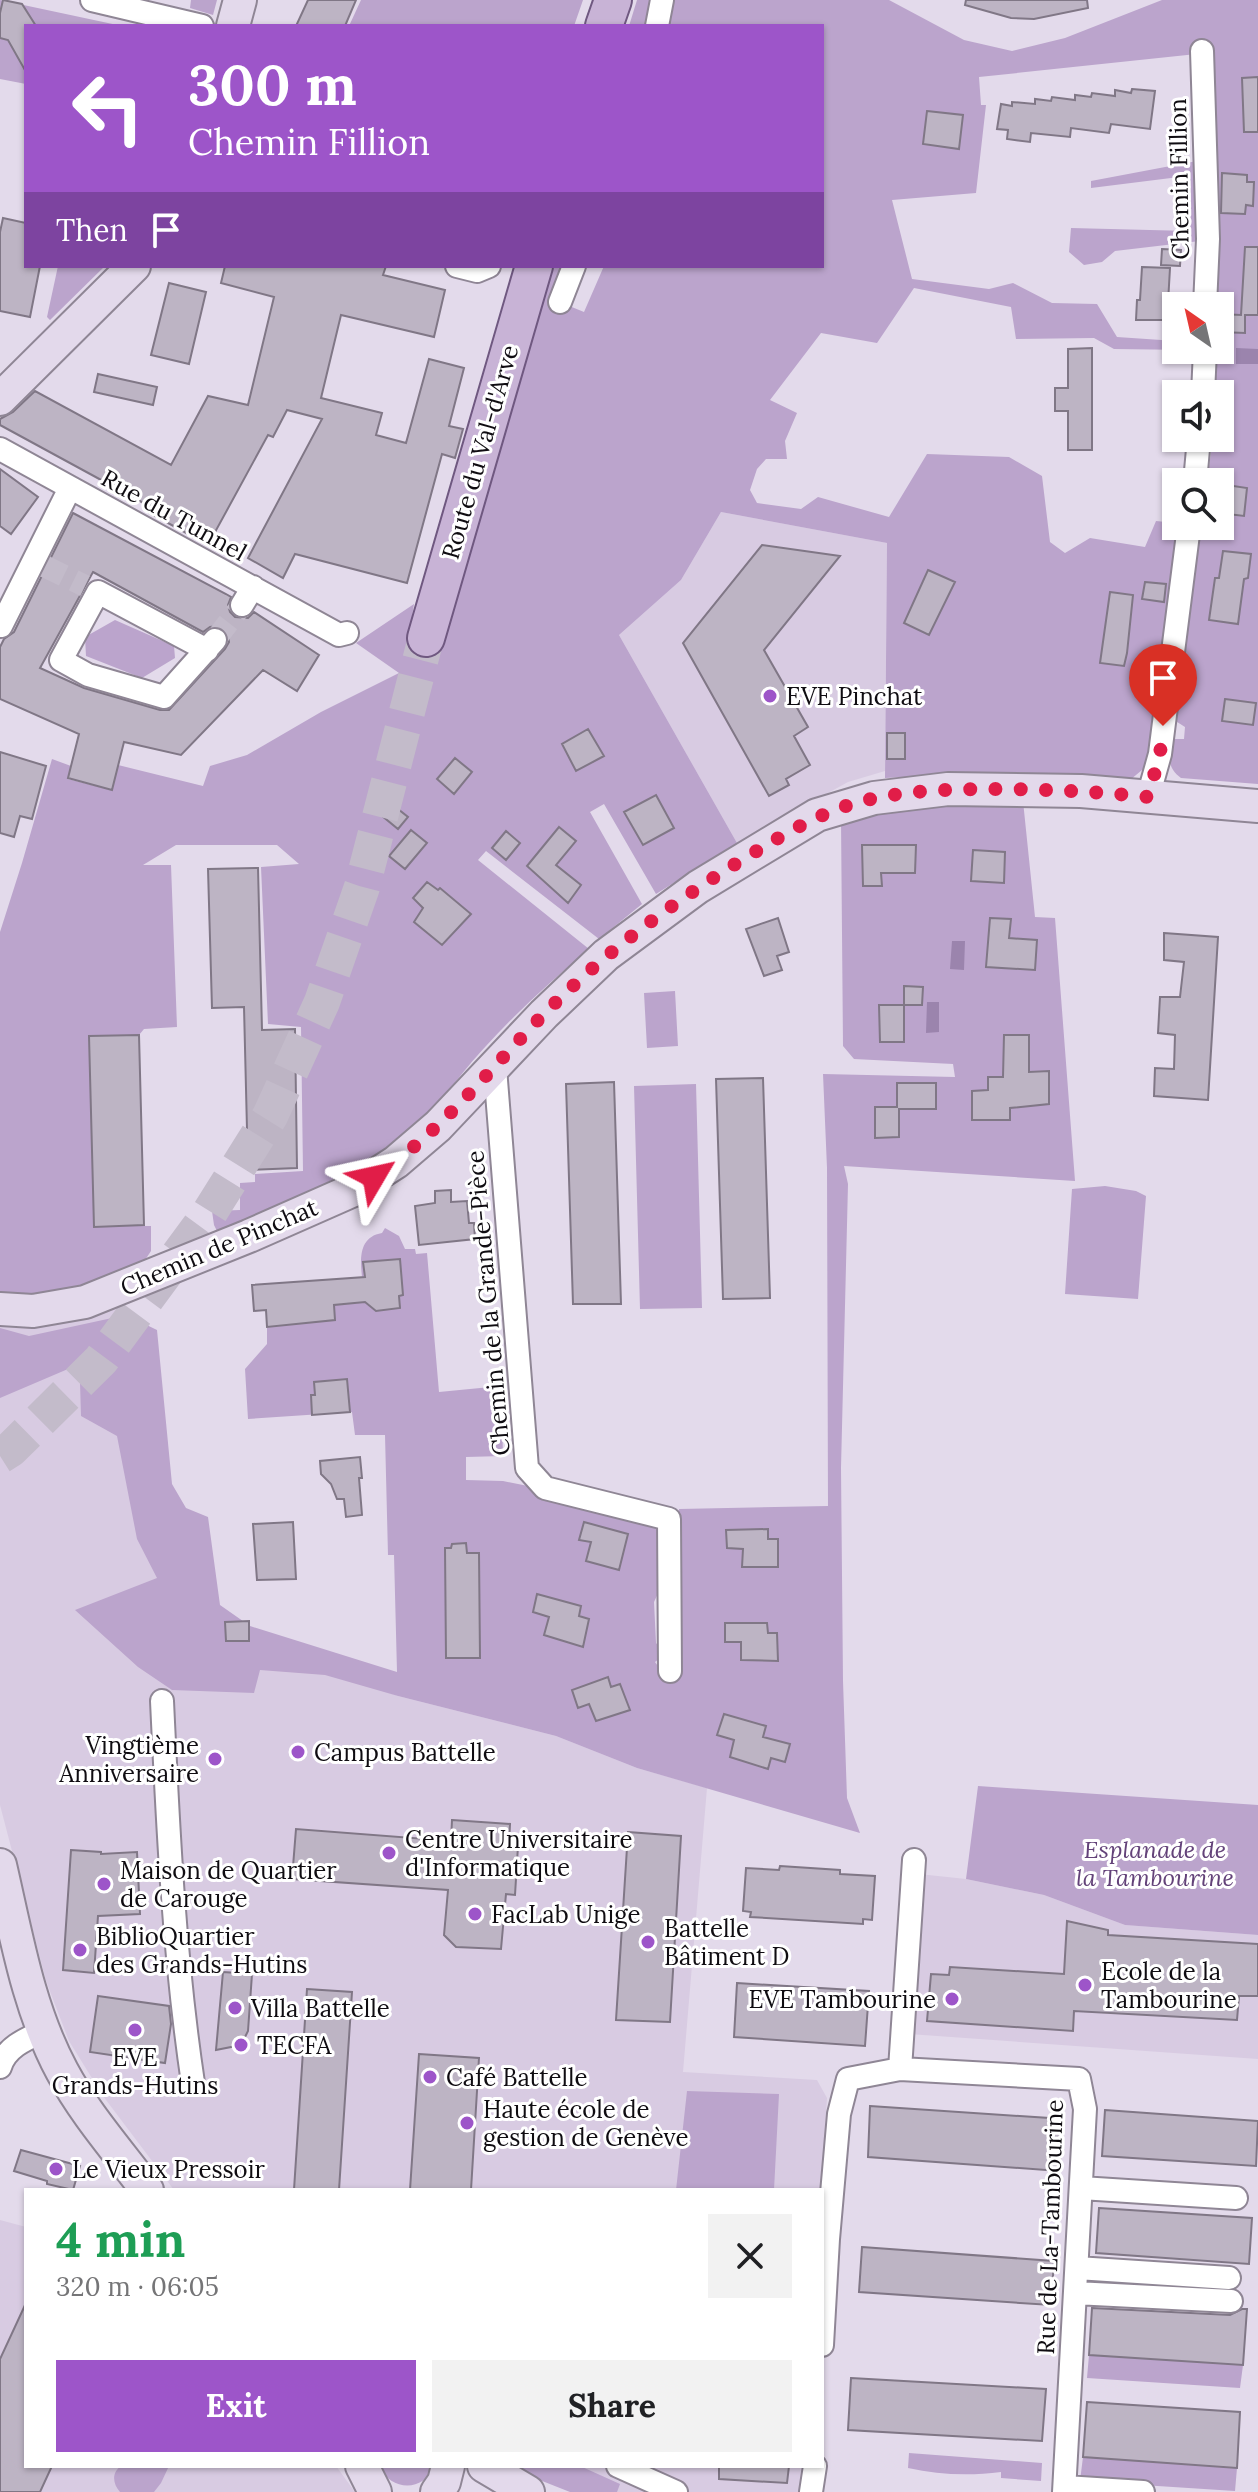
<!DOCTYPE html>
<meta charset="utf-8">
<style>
body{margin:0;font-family:Lora,serif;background:#f2f2f2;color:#202124;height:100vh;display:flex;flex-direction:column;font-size:30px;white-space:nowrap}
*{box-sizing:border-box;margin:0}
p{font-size:26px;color:#757577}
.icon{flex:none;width:44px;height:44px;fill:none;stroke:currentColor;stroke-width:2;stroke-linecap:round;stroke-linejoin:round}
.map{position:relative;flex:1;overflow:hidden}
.details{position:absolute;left:24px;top:2188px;width:800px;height:280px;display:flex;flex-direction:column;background:#fff;border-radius:0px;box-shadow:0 2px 6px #0004}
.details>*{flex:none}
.banner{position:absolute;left:24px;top:24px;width:800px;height:244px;border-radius:0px;box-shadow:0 2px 6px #0004;background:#9d55c9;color:#fff;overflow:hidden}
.needle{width:52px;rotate:326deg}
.buttons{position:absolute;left:1162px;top:292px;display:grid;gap:16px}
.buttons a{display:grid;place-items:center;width:72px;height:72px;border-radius:0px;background:#fff;box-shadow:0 2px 6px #0004;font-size:40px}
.pin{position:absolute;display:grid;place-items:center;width:68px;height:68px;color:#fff;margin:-82px -34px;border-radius:50% 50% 50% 0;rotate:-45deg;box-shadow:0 0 8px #0007}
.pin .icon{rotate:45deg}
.me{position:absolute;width:88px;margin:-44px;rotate:54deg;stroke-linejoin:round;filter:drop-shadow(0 0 6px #0008)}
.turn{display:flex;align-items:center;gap:28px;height:168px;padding:0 32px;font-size:36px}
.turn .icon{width:104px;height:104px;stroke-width:2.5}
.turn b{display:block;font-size:56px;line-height:68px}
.then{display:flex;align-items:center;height:76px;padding:0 32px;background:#0003;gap:16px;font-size:30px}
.round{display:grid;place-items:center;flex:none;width:84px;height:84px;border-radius:0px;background:#f2f2f2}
.head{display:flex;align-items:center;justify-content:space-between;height:136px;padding:0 32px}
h1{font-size:48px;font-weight:700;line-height:60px;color:#1e9e55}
.button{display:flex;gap:16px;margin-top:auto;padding:16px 32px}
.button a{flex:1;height:92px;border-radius:0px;background:#9d55c9;color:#fff;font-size:32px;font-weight:700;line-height:92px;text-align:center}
.button a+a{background:#f2f2f2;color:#202124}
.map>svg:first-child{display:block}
.built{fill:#d8cbe2}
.green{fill:#bba4cc}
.water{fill:#9b84ad}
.building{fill:#bdb4c4;stroke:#807786;stroke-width:2;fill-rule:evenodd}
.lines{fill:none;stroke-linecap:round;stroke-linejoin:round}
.street-tunnel{stroke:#c3bbca;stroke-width:22;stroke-dasharray:22 11;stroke-linecap:butt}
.primary-tunnel{stroke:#c3bbca;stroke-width:36;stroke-dasharray:36 18;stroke-linecap:butt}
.street-casing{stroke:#8f8695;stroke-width:26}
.secondary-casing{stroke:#8f8695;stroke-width:36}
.primary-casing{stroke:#6f5880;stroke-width:40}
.street{stroke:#fff;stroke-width:22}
.secondary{stroke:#e3d9eb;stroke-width:32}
.primary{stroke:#c8b3d6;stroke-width:36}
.route{stroke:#e11d48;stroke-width:14;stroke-dasharray:0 25.2}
.poi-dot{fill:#9d55c9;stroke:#fff;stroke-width:3}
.labels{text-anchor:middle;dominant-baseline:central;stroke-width:6;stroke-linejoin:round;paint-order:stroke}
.street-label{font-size:24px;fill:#0f0c11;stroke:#fff}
.poi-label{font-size:24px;fill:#0f0c11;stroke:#fff;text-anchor:start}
.park-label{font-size:24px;font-style:italic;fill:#634279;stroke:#fff}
</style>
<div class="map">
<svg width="1258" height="2492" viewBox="0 0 1258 2492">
<rect width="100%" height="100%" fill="#e3daeb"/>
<path class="built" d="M721,512L887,543L885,771L848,782L737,843L619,635L681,580Z
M120,1304L129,1322L172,1639L242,1652L362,1683L398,1696L556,1736L637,1768L707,1788L683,2072L817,2080L827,2098L821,2190H174L103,2096L69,2041L46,1981L0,1805V1324L63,1323Z
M919,1874L966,1879L1044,1895L1125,1925L1258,1935V2059L909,2034Z
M0,2220L26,2227V2466H336L355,2492H0Z
M539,2466H801L800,2492H606Z"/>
<path class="green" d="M0,0L122,26H26V84L0,79Z
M191,0H217L213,15L190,8Z
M361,0H583L574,26H349Z
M637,0H654L649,26H629Z
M669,0H889L964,40L1012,51L1065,38L1162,0H1258V784L1181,778C1166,767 1169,755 1171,739H1184L1185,727L1174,720L1201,526H1220V482H1207L1213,438H1220V394H1212L1213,350H1220V306H1215L1206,53L979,77L981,105H986L976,193L892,200L912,279L989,289L1013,283L1052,303L1097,304L1117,337L1176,341V350H1191L1114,349L1094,338L1016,339L1011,307L914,288L877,343L821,333L770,400L797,413L785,441L787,459H766L757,469L750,490L757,503L801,509L818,497L889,517L927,454L1009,457L1042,476L1050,542L1065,553L1090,538L1145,547L1156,521L1176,523V526H1181L1148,765L1130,780L1013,772L885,778L887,543L721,512L681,580L619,635L737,843L656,894L604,804L590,812L642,904L599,939L486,851L478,860L589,949C552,980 518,1011 486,1046C463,1070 437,1109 412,1129C353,1175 286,1203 218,1233L214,1225L212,1211L240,1210V1183L255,1182V1174L303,1171L301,1027L268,1024L261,867L299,864L277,845H176L143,865H171L177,1027L144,1029L139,1035L89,1036L94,1226H151V1251L143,1263L83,1289L25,1296L0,1293V932L22,863L52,759L71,766L68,779L111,790L118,765L203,786L210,766L247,755L321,712L399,673L356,643L414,604L410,630L510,408L552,266H568L557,301L584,312L604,266H822V26H664Z
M1197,161L1200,241L1115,251L1102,262L1084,265L1069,252L1071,228L1189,231L1187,176L1091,188V181Z
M58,266H105L50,320L47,317Z
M115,620L174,646L175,658L142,678L86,656L85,637Z
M1023,801L1035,917L1055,918L1075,1181L844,1166L848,1184L841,1468L843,1681L847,1798L860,1833L637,1768L556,1736L398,1696L325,1675L260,1670L254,1693L172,1690L138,1667L75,1610L157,1578L137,1539L117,1436L81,1416L80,1382L68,1369L0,1398V1328L29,1336L126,1315L157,1330L172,1484L186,1508L208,1517L220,1605L250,1626L397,1672L394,1555H388L385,1435H355L352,1412L248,1419L245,1369L267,1344V1327L334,1320V1305L358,1303L356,1278L362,1277C360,1258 359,1237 382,1233L385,1228L399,1236L405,1249H415L416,1254L427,1253L439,1392L501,1386L503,1456L466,1457V1480L503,1481L528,1486L557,1500L654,1524L659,1529L661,1587L654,1602L656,1643L661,1649V1657L655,1662L670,1683L680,1676L679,1509L828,1506L827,1168L823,1074L955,1077L953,1064L854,1059L843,1046L841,820L890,806Z
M675,991L678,1046L647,1048L644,993Z
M696,1084L702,1308L640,1309L634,1086Z
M1105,1186L1136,1191L1146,1196L1138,1299L1065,1294L1072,1189Z
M978,1786L1258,1805V1935L1125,1925L1044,1895L966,1879Z
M687,2091L779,2094L774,2190H676Z
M1089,2355L1243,2365L1240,2388L1087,2378Z
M909,2453L1042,2463L1041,2481L1001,2478V2472C970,2476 939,2475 908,2468Z
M1083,2457L1237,2468L1235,2491L1080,2481Z
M121,2466H169L161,2483L154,2492H120C113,2484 111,2473 121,2466Z
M380,2466H433C425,2492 390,2492 380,2466Z
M504,2466H580L620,2484L617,2492H570Z"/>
<path class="water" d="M1236,348L1258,349V364H1236Z
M952,941H965L964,970L950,969Z
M927,1002H939V1032L926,1033Z"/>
<path class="building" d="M3,0L22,4L36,26H26V72L8,40L0,38V13Z
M308,0H356L345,26H296Z
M966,0H1087L1088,8L1034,19L1011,18L965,5Z
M1258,77V132H1244L1242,78Z
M1132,89L1155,91L1150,129L1111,124L1109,133L1071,128L1070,137L1031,133L1030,142L1007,139L1008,130L997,129L1001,104L1012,106V102L1035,104V99L1051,101L1052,97L1075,100V95L1091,97L1092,93L1115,96V90L1131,93Z
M927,111L963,115L959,149L923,144Z
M1222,173L1247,175V182H1254L1253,206L1246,205L1245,214L1221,213Z
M3,218L26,223V266H40L30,317L0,311V232Z
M1245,247H1258V315H1245V333L1220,332V314L1241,315Z
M1162,249L1181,250L1180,266L1161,265Z
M225,266H386L383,275L445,290L434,337L341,315L321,398L382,413L376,435L406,443L429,359L464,368L449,426L463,429L455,458L442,454L407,583L295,554L283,578L248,558L322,419L287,410L273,437L268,435L208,545L146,511L149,506L0,425V419L13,412L35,391L171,465L208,396L248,405L274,297L221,283Z
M1142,267L1170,268L1167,320H1136L1137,300H1140Z
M169,283L206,292L189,364L151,355Z
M1092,348V450H1068V411H1055V388H1068V349Z
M98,374L157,387L153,405L94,392Z
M0,469L38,497L11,534L0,526Z
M1220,484L1247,488L1244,516L1220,513Z
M73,513L226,594L231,597L228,605L230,612L235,617L248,618L254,612L319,655L297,691L263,670L181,755L124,742L112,790L68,778L79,734L0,699V647L4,639L14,632ZM93,572L203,632L210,627L217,626L224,629L228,635L229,642L225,649L169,710H160L84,688L40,668Z
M762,545L840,556L764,650L808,727L794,736L810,765L786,779L789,785L769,796L683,643Z
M1223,551L1251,554L1248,578L1244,579L1238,624L1209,620L1215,578H1219Z
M928,570L955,582L929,635L904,623Z
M1145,582L1166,584L1164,602L1142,599Z
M1110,592L1133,595L1127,653L1124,666L1100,663Z
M1225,699L1256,703L1253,725L1222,721Z
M588,729L604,756L576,771L562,744Z
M887,733H905V759H887Z
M0,752L46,766L32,819L20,816L14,837L0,833Z
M455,758L472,772L454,794L437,779Z
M379,794L408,817L398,829L370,806Z
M656,795L674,828L643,845L624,812Z
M559,827L576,841L556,865L581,885L568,903L527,866Z
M411,830L427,843L405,869L389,856Z
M506,831L520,843L506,860L492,848Z
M862,845H916L915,873H881L882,886H863Z
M973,850L1005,852L1004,883L971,881Z
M258,868L262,1030L295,1029L297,1168L248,1170L244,1007L212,1008L208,869Z
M427,882L438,890L440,888L471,914L442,945L414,922L423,908L413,898Z
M778,918L789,952L777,956L782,970L764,976L746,929Z
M990,918L1011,919L1009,938L1037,940L1035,970L986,967Z
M1164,933L1218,937L1208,1100L1154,1096L1155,1068L1174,1069L1175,1035L1158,1033L1160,997H1180L1184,962L1164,960Z
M904,986L923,987L922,1005H904Z
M879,1005H904V1042H880Z
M139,1035L144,1225L94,1227L89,1036Z
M1004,1035H1029V1072L1049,1071V1104L1010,1108V1120H972V1091L988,1090V1077H1003Z
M763,1078L770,1298L723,1299L716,1079Z
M614,1082L621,1304H573L566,1084Z
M897,1083H936V1109H899V1137L875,1138V1107H897Z
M451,1190V1202L467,1201L469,1223H474L475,1239L419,1245L415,1206L435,1203V1191Z
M400,1259L403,1295L399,1296L400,1308L376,1311L365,1302L334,1305L335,1320L267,1327L266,1310L254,1311L252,1285L365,1277L363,1262Z
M347,1379L350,1412L312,1415L311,1395H315L314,1382Z
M360,1457L362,1478H359L362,1515L346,1517L344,1499H337L331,1484L321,1474L320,1461Z
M293,1522L296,1579L257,1580L253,1524Z
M584,1522L628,1534L619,1570L586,1561L591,1542L579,1540Z
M768,1529V1539H778V1567H742L743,1549L727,1548L726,1530Z
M466,1543L467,1553H479L480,1658H446L445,1548H451L452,1544Z
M537,1594L581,1606L579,1616L589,1619L583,1647L544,1635L549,1617L533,1612Z
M249,1621V1641H226L225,1622Z
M725,1623H767L768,1633H777L778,1661L741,1660V1642H725Z
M608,1677L611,1687L620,1684L630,1710L596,1721L589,1704L578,1708L572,1690Z
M724,1714L766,1726L763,1737L790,1744L785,1762L771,1758L768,1769L730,1757L734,1740L717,1735Z
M452,1820L510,1824L509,1845L518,1846L515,1895L506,1894L501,1949L456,1947L444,1935L448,1890L292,1879L296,1829L451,1841Z
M628,1832L681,1836L670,2022L616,2020Z
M71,1850L101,1852V1854L137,1852L140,1914L98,1916L94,1973L63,1970Z
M780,1866L840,1870V1874L875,1876L872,1920L863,1919V1924L750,1917L751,1912L743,1911L746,1868L779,1870Z
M1067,1921L1108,1930V1935L1258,1944V1996H1239L1237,2020L1074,2011L1073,2031L927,2021L931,1974L949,1975L950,1967L1064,1974Z
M223,1972L252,1974L248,2031L241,2045L216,2050Z
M737,1983L869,1991L865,2046L734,2037Z
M307,1989L352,1992L339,2190H294Z
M98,1996L169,2006L171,2024L165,2063L90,2052Z
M419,2054L479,2058L471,2190H410Z
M870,2106L1064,2119L1059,2171L868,2157Z
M1105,2110L1258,2121L1256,2166L1102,2156Z
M21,2150L80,2166L73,2190L47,2184V2181L14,2171Z
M1099,2208L1252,2218L1249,2264L1096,2253Z
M862,2247L1054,2261L1051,2305L859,2292Z
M26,2303V2466H52L40,2492H0V2359Z
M1092,2308L1230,2315L1242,2309H1247L1243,2365L1089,2355Z
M851,2378L1046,2389L1042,2441L848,2430Z
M1087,2402L1240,2412L1237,2468L1083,2457Z
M719,2466H789L787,2483L719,2479Z"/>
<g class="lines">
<path class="street-tunnel" d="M44,566L85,586
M215,640L242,605"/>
<path class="primary-tunnel" d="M0,1456L11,1449L101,1360L208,1215L270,1116L322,1002L362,887L426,638"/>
<g class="street-casing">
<path id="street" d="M92,0L202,26
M657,26L662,0
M1202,51L1208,239L1205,306
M457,266L477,271L489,266
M560,302L574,266
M1203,394L1205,350
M0,449L339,635L347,633
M1195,482L1199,438
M242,605L253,587
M1,626L70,488
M207,650L98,592L61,660L88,675L164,697L215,640
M1148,797L1160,754L1189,526
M495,1068L527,1468L545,1488L669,1519L670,1671
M162,1701C168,1829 174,1956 193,2083
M0,2067C6,2047 26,2039 44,2031
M900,2069L914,1860
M1081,2188L1236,2198
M1077,2268L1229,2278
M1075,2293L1231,2301
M822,2345L828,2239L839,2114L848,2079L900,2069L1079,2079L1085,2109L1064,2492
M618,2466L676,2492
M1065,2487L1143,2492
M811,2492L815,2466"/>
</g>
<g class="secondary-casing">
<path id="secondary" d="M233,26L240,0
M0,399L134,266
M0,1309L33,1311L85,1302L249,1236L351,1191L396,1162L438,1126L544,1014L606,955L698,887L817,815L874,798L948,789L1081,791L1258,806
M0,1865C16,1934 28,2008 62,2071C85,2114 118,2151 147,2190
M362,2466L375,2492
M484,2466L528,2492
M437,2492L444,2482L448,2466"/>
</g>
<g class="primary-casing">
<path id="primary" d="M604,26L613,0
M426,638L534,266"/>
</g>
<use href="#street" class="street"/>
<use href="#secondary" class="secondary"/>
<use href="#primary" class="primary"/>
</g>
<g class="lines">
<path class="route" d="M374,1177C440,1133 489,1070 544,1014C604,953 672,903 745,858C788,832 826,808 876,798C920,789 964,789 1009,789C1056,790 1102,792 1148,797L1160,754L1163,726"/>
</g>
<g class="poi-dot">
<circle cx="770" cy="696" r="8"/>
<circle cx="298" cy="1752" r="8"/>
<circle cx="215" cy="1759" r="8"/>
<circle cx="389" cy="1853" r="8"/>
<circle cx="104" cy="1884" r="8"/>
<circle cx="475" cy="1914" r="8"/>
<circle cx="648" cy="1942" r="8"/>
<circle cx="80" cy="1950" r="8"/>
<circle cx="1085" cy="1985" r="8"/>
<circle cx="952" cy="1999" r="8"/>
<circle cx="235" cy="2008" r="8"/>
<circle cx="135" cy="2030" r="8"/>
<circle cx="241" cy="2045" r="8"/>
<circle cx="430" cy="2077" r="8"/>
<circle cx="467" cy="2123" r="8"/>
<circle cx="56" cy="2169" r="8"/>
</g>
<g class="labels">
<g class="street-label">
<text transform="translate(1179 179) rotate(-91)">Chemin Fillion</text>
<text transform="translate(480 452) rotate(-74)">Route du Val-d'Arve</text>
<text transform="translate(174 515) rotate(29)">Rue du Tunnel</text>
<text transform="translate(219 1247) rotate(-23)">Chemin de Pinchat</text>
<text transform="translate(488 1303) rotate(-95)">Chemin de la Grande-Pièce</text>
<text transform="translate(1050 2227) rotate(-88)">Rue de La-Tambourine</text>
</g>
<g class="poi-label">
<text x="786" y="696">EVE Pinchat</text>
<text x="199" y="1745" text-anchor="end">Vingtième<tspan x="199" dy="28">Anniversaire</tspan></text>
<text x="314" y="1752">Campus Battelle</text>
<text x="405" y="1839">Centre Universitaire<tspan x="405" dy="28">d'Informatique</tspan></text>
<text x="120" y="1870">Maison de Quartier<tspan x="120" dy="28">de Carouge</tspan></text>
<text x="491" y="1914">FacLab Unige</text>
<text x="664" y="1928">Battelle<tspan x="664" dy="28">Bâtiment D</tspan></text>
<text x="96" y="1936">BiblioQuartier<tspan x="96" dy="28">des Grands-Hutins</tspan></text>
<text x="1101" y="1971">Ecole de la<tspan x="1101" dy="28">Tambourine</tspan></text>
<text x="936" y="1999" text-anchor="end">EVE Tambourine</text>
<text x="251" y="2008">Villa Battelle</text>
<text x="257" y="2045">TECFA</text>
<text x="135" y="2057" text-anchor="middle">EVE<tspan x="135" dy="28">Grands-Hutins</tspan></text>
<text x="446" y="2077">Café Battelle</text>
<text x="483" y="2109">Haute école de<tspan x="483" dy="28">gestion de Genève</tspan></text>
<text x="72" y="2169">Le Vieux Pressoir</text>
</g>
<g class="park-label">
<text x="1155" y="1849">Esplanade de<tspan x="1155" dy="28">la Tambourine</tspan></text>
</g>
</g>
</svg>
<div class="buttons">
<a><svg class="needle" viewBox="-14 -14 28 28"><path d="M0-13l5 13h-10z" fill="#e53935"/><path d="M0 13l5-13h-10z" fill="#757577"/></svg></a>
<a><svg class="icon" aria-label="sound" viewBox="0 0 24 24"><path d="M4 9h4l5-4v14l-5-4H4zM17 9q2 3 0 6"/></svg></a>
<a><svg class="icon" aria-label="search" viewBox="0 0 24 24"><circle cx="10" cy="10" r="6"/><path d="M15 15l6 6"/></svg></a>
</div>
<div class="pin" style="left:1163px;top:726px;background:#d93025"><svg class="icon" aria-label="arrive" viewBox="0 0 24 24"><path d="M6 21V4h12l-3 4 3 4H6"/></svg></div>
<svg class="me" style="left:374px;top:1177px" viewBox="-20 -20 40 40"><path d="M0-17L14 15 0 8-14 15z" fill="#e11d48" stroke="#fff" stroke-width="4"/></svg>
<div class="banner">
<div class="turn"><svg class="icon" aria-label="left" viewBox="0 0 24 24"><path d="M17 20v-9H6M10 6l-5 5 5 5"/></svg><div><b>300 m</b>Chemin Fillion</div></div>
<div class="then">Then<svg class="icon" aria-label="arrive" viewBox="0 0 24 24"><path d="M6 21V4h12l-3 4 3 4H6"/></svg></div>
</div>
<section class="details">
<div class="head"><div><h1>4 min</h1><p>320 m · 06:05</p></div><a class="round"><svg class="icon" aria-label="close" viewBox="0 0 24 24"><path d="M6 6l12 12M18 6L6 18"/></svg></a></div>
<div class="button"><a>Exit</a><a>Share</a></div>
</section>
</div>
